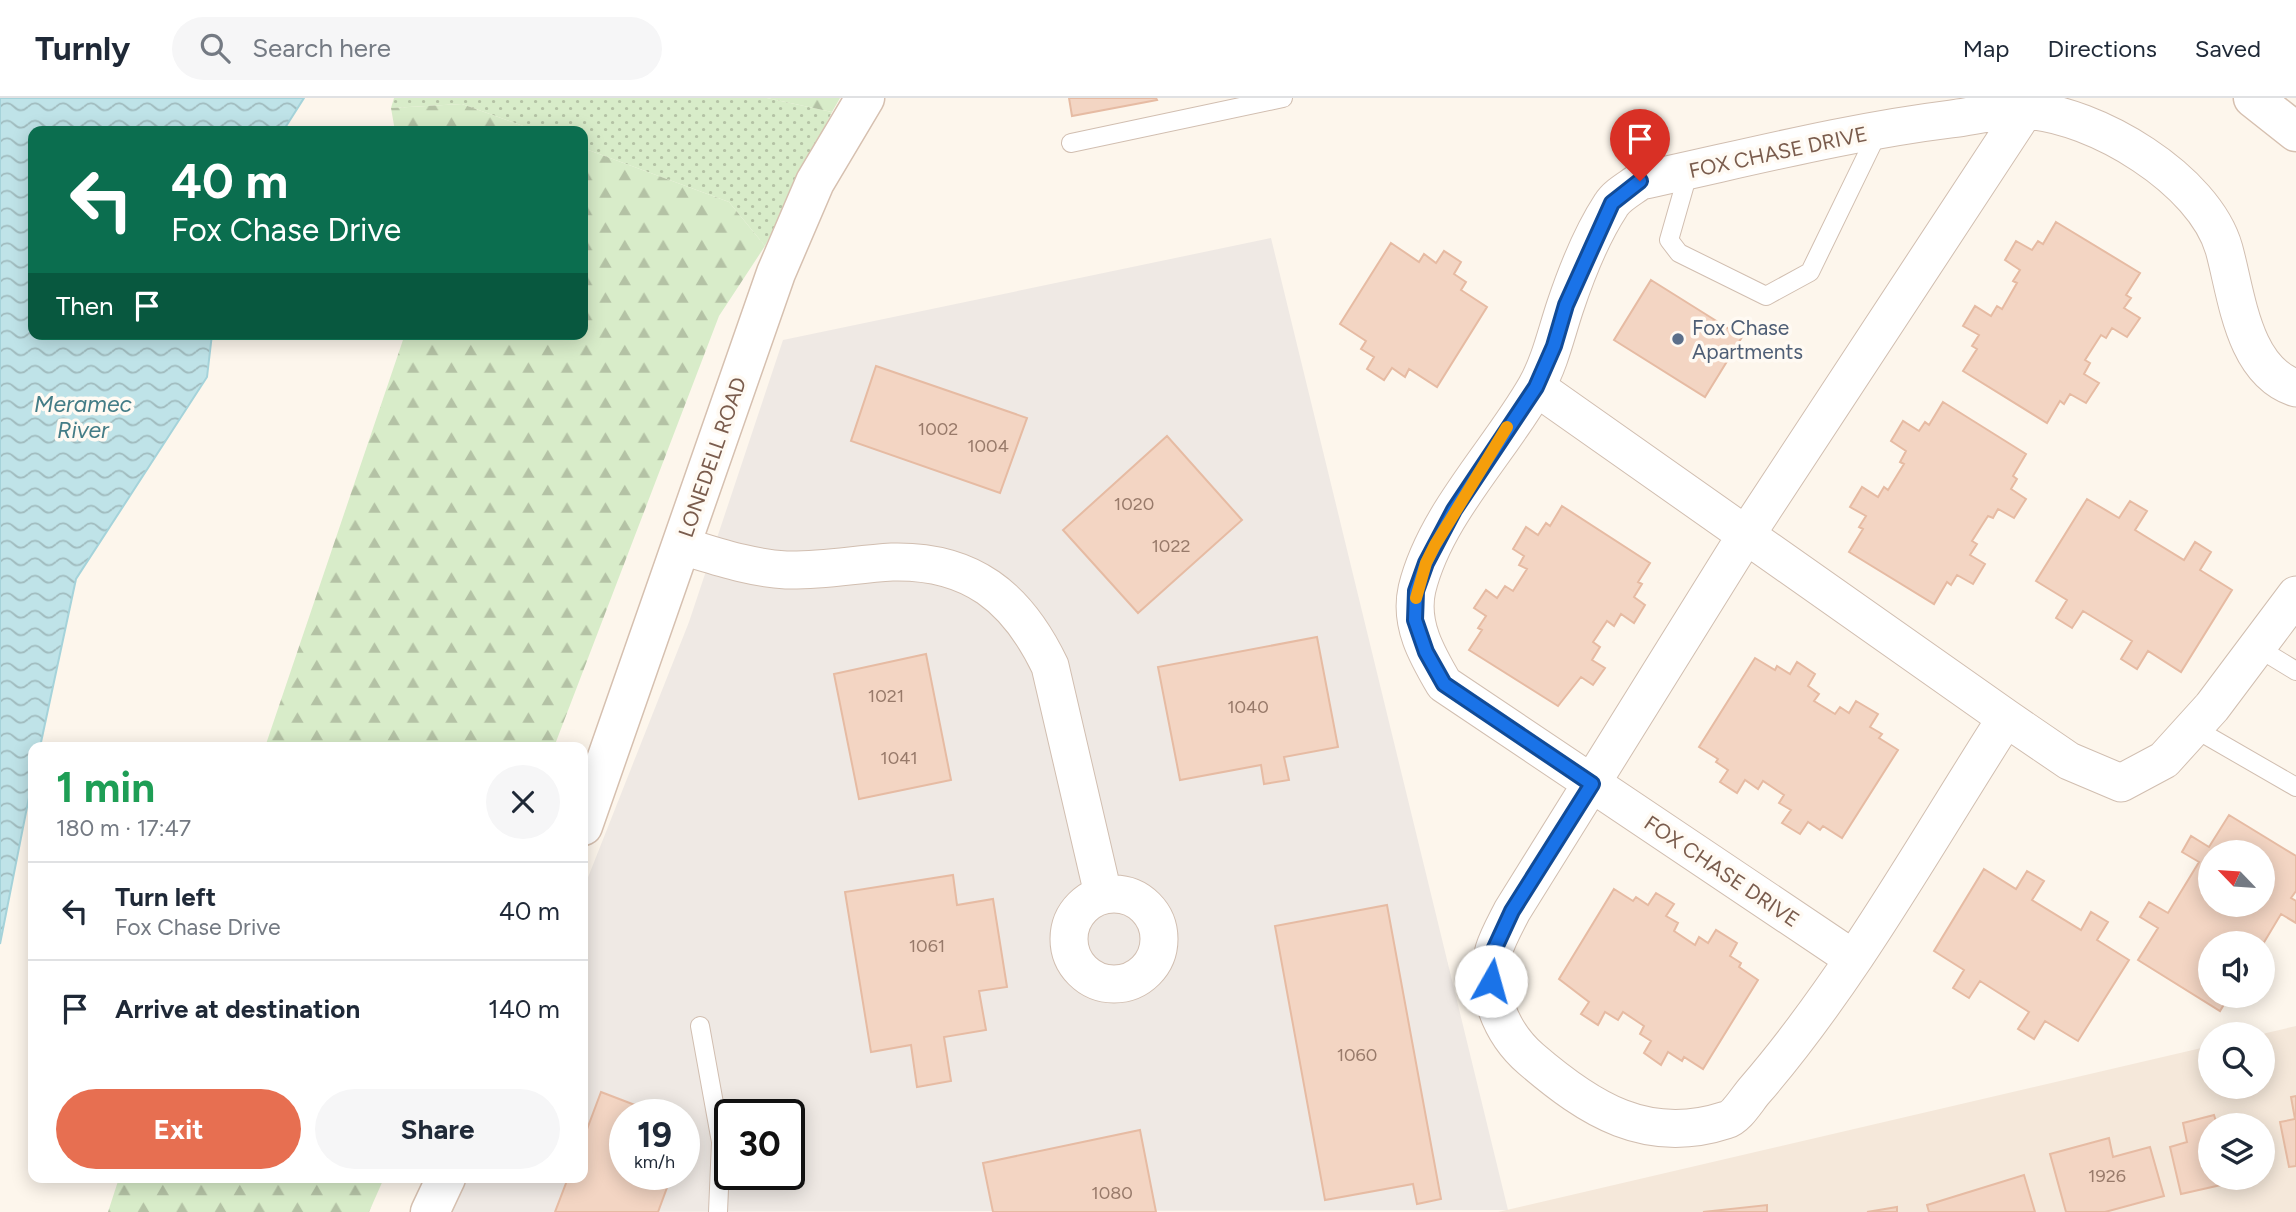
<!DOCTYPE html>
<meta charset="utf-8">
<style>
body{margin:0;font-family:Figtree,sans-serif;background:#f6f6f7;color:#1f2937;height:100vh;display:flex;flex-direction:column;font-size:26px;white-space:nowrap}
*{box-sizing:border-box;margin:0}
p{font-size:23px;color:#747a83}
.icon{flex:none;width:38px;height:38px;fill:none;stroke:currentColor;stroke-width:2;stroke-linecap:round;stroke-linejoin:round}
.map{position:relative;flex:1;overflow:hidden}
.panel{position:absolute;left:28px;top:644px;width:560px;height:441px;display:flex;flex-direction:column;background:#fff;border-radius:14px;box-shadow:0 4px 18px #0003}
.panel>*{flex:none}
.hud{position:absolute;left:28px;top:28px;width:560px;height:214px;border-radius:14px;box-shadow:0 4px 18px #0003;background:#0b6e4f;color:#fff;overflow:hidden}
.needle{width:46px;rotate:295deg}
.controls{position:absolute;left:2198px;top:742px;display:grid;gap:14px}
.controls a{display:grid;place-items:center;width:77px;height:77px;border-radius:50%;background:#fff;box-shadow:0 4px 18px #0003;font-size:35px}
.speed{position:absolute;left:609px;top:1001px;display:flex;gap:14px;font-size:35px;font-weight:700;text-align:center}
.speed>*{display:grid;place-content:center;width:91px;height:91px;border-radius:50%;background:#fff;box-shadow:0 4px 18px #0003;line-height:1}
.speed small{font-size:18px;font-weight:400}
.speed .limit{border:4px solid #111;border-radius:10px;background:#fff;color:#111}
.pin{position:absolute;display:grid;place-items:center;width:60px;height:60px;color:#fff;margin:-72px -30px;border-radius:50% 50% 50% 0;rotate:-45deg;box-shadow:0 0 7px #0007}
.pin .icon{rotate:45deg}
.me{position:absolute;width:77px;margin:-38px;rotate:7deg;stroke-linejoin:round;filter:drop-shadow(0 0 5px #0008)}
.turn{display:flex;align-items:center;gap:24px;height:147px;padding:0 28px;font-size:32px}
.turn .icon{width:91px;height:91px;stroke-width:2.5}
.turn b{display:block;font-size:49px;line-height:60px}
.then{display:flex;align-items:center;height:66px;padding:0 28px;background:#0003;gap:14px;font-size:26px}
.round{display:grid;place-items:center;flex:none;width:74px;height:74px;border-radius:37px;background:#f6f6f7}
.overview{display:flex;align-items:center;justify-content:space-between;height:119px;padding:0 28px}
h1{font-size:42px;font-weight:700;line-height:52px;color:#1e9e55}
.primary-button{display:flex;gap:14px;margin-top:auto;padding:14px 28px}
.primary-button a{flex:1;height:80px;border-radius:42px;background:#e76f51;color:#fff;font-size:28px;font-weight:700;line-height:80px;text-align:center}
.primary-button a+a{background:#f6f6f7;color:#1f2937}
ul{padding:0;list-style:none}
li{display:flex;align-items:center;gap:21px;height:98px;padding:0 28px;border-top:2px solid #e0e1e3}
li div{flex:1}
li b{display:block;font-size:26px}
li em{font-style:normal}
header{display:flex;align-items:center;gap:42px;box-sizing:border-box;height:98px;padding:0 35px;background:#fff;border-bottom:2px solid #e0e1e3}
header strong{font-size:33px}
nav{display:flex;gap:38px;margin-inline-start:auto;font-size:24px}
.search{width:490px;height:63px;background:#f6f6f7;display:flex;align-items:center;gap:18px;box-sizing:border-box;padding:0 24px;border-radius:38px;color:#747a83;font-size:26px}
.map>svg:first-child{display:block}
.residential{fill:#f5e8da;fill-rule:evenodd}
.industrial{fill:#efe9e4;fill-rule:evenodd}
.grass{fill:url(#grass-dots)}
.forest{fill:url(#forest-firs)}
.water{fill:url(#water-waves);stroke:#a5d3da;stroke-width:2}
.building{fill:#f3d5c3;stroke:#e6bba3;stroke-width:2;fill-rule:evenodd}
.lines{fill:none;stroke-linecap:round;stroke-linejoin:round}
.lane-casing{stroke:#d1beb0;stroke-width:20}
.street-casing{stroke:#d1beb0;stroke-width:39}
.secondary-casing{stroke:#d6c0b0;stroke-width:41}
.lane{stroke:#fff;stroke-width:18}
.street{stroke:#fff;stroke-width:37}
.secondary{stroke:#fff;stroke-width:38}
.route-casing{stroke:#114b97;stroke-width:18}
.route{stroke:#1a73e8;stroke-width:12}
.slow{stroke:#f59e0b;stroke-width:12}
.service-dot{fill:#5c6f8a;stroke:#fffaf3;stroke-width:2.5}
.labels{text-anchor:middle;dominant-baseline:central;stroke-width:7;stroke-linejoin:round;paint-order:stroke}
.number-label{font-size:18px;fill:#987a6a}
.street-label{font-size:21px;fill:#7a5c4d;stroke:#fffaf3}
.service-label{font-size:21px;fill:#4e5e75;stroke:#fffaf3;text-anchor:start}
.water-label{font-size:23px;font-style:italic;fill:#437c86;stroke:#fffaf3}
</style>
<header>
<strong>Turnly</strong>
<div class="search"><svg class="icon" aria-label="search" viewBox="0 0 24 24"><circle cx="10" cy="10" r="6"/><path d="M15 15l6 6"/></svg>Search here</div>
<nav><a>Map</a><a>Directions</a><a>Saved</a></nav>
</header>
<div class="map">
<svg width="2296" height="1114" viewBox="0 0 2296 1114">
<defs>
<pattern id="grass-dots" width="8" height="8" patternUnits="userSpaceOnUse" patternTransform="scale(1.75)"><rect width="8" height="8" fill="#d8ecc9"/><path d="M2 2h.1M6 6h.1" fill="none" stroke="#b4c2a5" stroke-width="1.8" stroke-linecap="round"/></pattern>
<pattern id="forest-firs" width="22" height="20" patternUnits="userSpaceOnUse" patternTransform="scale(1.75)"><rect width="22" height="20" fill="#d8ecc9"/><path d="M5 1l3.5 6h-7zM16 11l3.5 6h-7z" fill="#b4c2a5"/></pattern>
<pattern id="water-waves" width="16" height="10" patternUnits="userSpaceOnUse" patternTransform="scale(1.75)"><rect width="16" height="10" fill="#bfe3e8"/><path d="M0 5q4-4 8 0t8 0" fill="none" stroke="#a0bbbe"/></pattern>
</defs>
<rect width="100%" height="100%" fill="#fdf6ec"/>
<path class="residential" d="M2296,928V1114H1498L2210,948V989H2263L2262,936ZM2210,1027H2263V1080H2210Z"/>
<path class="industrial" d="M1271,140L1508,1112L450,1114L466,1080H583V792L689,524L783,242ZM625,1017H684V1076H625ZM730,1017H789V1076H730Z"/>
<path class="grass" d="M394,0H767L832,14L765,148L729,104L583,50V33H537L462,6L391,10Z"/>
<path class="forest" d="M767,0H840L832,14Z
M462,6L537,33H395L391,10Z
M583,50L729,104L765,148L719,218L554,649H265L405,236H583Z
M119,1080H384L369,1114H108Z"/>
<path class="water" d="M0,0H304L283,33H33V236H212L207,279L76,481L40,649H33V679L0,846Z"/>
<path class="building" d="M1069,0H1156L1157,2L1072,18Z
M2056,124L2140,175L2126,197L2131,200L2124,210L2140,220L2127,239L2112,230L2106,240L2101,237L2085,262L2090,265L2084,276L2099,285L2086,305L2070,296L2064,306L2060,303L2047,325L1963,273L1977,251L1972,248L1979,237L1963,228L1975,208L1991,218L1997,208L2002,211L2017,185L2013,183L2020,172L2005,162L2016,143L2032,152L2038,143L2043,146Z
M1391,145L1419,164L1424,156L1436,165L1444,153L1461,164L1454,176L1466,184L1461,192L1487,209L1437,289L1409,271L1405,279L1392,270L1384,282L1367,271L1374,259L1361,251L1366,243L1340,226Z
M1651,182L1742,239L1705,299L1614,242Z
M876,268L1027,320L1000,395L851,343Z
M1943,304L2026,356L2013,378L2017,381L2011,391L2026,401L2014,420L1998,411L1993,420L1988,418L1972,443L1977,446L1970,457L1985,466L1973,486L1957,477L1951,487L1947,484L1934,506L1849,454L1863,431L1859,429L1866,418L1850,409L1862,389L1878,399L1884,389L1888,392L1904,366L1900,364L1906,353L1891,343L1903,323L1919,333L1925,324L1929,327Z
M1167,338L1242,422L1138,515L1063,432Z
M2087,401L2119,420L2130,403L2147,413L2135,432L2184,462L2195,444L2211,454L2200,472L2232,492L2181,574L2148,553L2137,571L2121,561L2132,543L2083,513L2072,530L2056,520L2067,502L2036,483Z
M1562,408L1650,465L1638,484L1642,486L1634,499L1645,507L1634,525L1621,516L1614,528L1607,523L1593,544L1600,549L1592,562L1605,570L1593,587L1581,579L1558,608L1469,552L1482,532L1478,530L1486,518L1474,510L1486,492L1497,500L1505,488L1513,493L1527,471L1519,467L1524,458L1513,451L1526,429L1538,437L1546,425L1550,428Z
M1317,539L1338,649L1284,659L1289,682L1264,686L1261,667L1180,682L1158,569Z
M926,556L951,682L859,701L834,576Z
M1755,560L1775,572L1777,568L1790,576L1797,564L1815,576L1808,588L1819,596L1814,603L1835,616L1840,609L1849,615L1856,603L1878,616L1870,629L1882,636L1879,640L1898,652L1842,740L1823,728L1820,732L1808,724L1800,736L1782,725L1791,712L1779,705L1784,697L1763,683L1758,691L1745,682L1737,695L1720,684L1728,672L1716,664L1718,661L1699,649Z
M2229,717L2296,758V793L2291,800L2296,803V825L2281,816L2263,846L2210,845V898H2229L2220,913L2138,862L2158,830L2140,819L2149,804L2168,815L2199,764L2182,754L2191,738L2209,749ZM2210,754H2263V807H2210Z
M1984,771L2016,791L2027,773L2044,783L2032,802L2081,832L2091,814L2108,824L2097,842L2129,862L2078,943L2045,923L2034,941L2018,931L2029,914L1980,883L1969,900L1953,890L1964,872L1934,853Z
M953,777L957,807L993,801L1007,889L979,893L986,932L944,939L951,983L917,989L911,947L871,954L845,794Z
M1614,791L1633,803L1636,799L1648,807L1656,795L1674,806L1666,818L1678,825L1674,833L1695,847L1699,839L1708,845L1716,832L1737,845L1730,858L1741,865L1739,869L1758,882L1703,971L1684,959L1682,963L1668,954L1661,967L1644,955L1651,943L1640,936L1644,928L1623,914L1618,922L1605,914L1598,927L1581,916L1589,904L1559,881Z
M1387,807L1441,1101L1417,1106L1413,1086L1325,1102L1275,828Z
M601,994L661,1017H625V1076H672L658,1114H555L568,1080H583V1042Z
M2296,998V1068L2289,1069L2280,1024L2295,1021L2291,999Z
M2214,1017L2217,1027H2210V1080H2252L2181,1096L2170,1049L2187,1044L2183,1025Z
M684,1026L690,1028L684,1044Z
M1140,1032L1156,1114H993L983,1065Z
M2109,1040L2113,1059L2150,1049L2164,1098L2105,1114H2066L2050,1056Z
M2024,1077L2035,1114H1929L1927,1107Z
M1767,1107V1114H1703Z
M1897,1109V1114H1867Z"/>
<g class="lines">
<g class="lane-casing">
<path id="lane" d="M1071,45L1283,0
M1689,72L1669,142L1679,155L1766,198L1810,174L1879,32
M2255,548L2296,573
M2192,629L2296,689
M700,928L721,1044L718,1114"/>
</g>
<g class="street-casing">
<path id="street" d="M1536,289L2006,620L2069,663L2121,685L2164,662L2212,609L2296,497
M682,448C716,458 750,470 786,472C822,473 856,466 892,464C971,462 1017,499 1050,568L1103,796
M2006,620C1927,743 1850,882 1755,992C1747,1001 1737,1019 1726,1022C1647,1048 1589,1011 1531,961C1501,935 1483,892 1494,852C1498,839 1506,825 1512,813L1746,437L2025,12
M1069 841a45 45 0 1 1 90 0a45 45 0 1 1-90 0Z
M1852,860L1444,586C1427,557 1409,526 1417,491C1435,417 1499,354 1536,289C1550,264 1556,236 1565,209C1576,176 1592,136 1611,107C1617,97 1631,90 1640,83C1743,61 1846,34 1951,21C1975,18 2001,11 2025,12C2095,16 2204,81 2224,151C2237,198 2243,273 2296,290"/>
</g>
<g class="secondary-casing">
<path id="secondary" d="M2253,0L2296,34
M583,728L776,175L815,84L865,0
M430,1114L446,1080"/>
</g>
<use href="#lane" class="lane"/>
<use href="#street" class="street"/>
<use href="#secondary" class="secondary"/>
</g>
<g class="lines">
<g class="route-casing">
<path id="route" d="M1491,883L1494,852L1512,813L1592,686L1444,586L1426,554L1415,522L1416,493L1426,465L1454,412L1536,289L1554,248L1566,207L1612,105L1640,83"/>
</g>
<use href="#route" class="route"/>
<path class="slow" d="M1416,500L1426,465L1435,447L1507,329"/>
</g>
<circle class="service-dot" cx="1678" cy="241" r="7"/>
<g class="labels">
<g class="number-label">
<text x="938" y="331">1002</text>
<text x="988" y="348">1004</text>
<text x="1134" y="406">1020</text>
<text x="1171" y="448">1022</text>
<text x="886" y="598">1021</text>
<text x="1248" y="609">1040</text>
<text x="899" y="660">1041</text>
<text x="927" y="848">1061</text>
<text x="1357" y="957">1060</text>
<text x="2107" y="1078">1926</text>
<text x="1112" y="1095">1080</text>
</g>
<g class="street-label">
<text transform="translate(1778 54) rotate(-12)">FOX CHASE DRIVE</text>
<text transform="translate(712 359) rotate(-71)">LONEDELL ROAD</text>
<text transform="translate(1722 773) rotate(34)">FOX CHASE DRIVE</text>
</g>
<g class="service-label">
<text x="1692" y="229">Fox Chase<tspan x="1692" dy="24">Apartments</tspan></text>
</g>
<g class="water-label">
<text x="83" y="306">Meramec<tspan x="83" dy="26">River</tspan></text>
</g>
</g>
</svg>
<div class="controls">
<a><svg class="needle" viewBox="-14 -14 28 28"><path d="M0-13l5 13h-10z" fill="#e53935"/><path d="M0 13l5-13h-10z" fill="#747a83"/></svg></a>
<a><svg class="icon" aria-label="sound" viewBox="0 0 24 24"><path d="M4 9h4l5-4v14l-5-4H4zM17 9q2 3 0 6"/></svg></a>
<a><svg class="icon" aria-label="search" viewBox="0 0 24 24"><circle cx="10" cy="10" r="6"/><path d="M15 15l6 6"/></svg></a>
<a><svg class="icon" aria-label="layers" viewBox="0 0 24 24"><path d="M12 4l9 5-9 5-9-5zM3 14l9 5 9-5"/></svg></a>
</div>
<div class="speed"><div>19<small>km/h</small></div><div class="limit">30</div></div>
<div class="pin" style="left:1640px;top:83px;background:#d93025"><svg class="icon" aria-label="arrive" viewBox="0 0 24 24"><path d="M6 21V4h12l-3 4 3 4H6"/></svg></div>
<svg class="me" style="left:1491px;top:883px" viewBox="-20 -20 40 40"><circle r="19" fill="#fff"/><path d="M0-13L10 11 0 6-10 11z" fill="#1a73e8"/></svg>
<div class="hud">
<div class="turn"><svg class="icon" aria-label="left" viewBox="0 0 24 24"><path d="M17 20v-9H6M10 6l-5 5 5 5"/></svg><div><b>40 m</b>Fox Chase Drive</div></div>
<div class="then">Then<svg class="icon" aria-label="arrive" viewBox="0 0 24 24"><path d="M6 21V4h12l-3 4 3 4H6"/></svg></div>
</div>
<section class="panel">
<div class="overview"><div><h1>1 min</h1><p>180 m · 17:47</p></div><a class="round"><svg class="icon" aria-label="close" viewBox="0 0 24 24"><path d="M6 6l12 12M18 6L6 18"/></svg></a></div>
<ul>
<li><svg class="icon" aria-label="left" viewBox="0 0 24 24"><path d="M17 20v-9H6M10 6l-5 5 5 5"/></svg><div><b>Turn left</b><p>Fox Chase Drive</p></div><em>40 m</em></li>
<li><svg class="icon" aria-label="arrive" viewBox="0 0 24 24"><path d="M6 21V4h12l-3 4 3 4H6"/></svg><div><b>Arrive at destination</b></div><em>140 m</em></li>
</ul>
<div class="primary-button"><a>Exit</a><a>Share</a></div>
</section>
</div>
